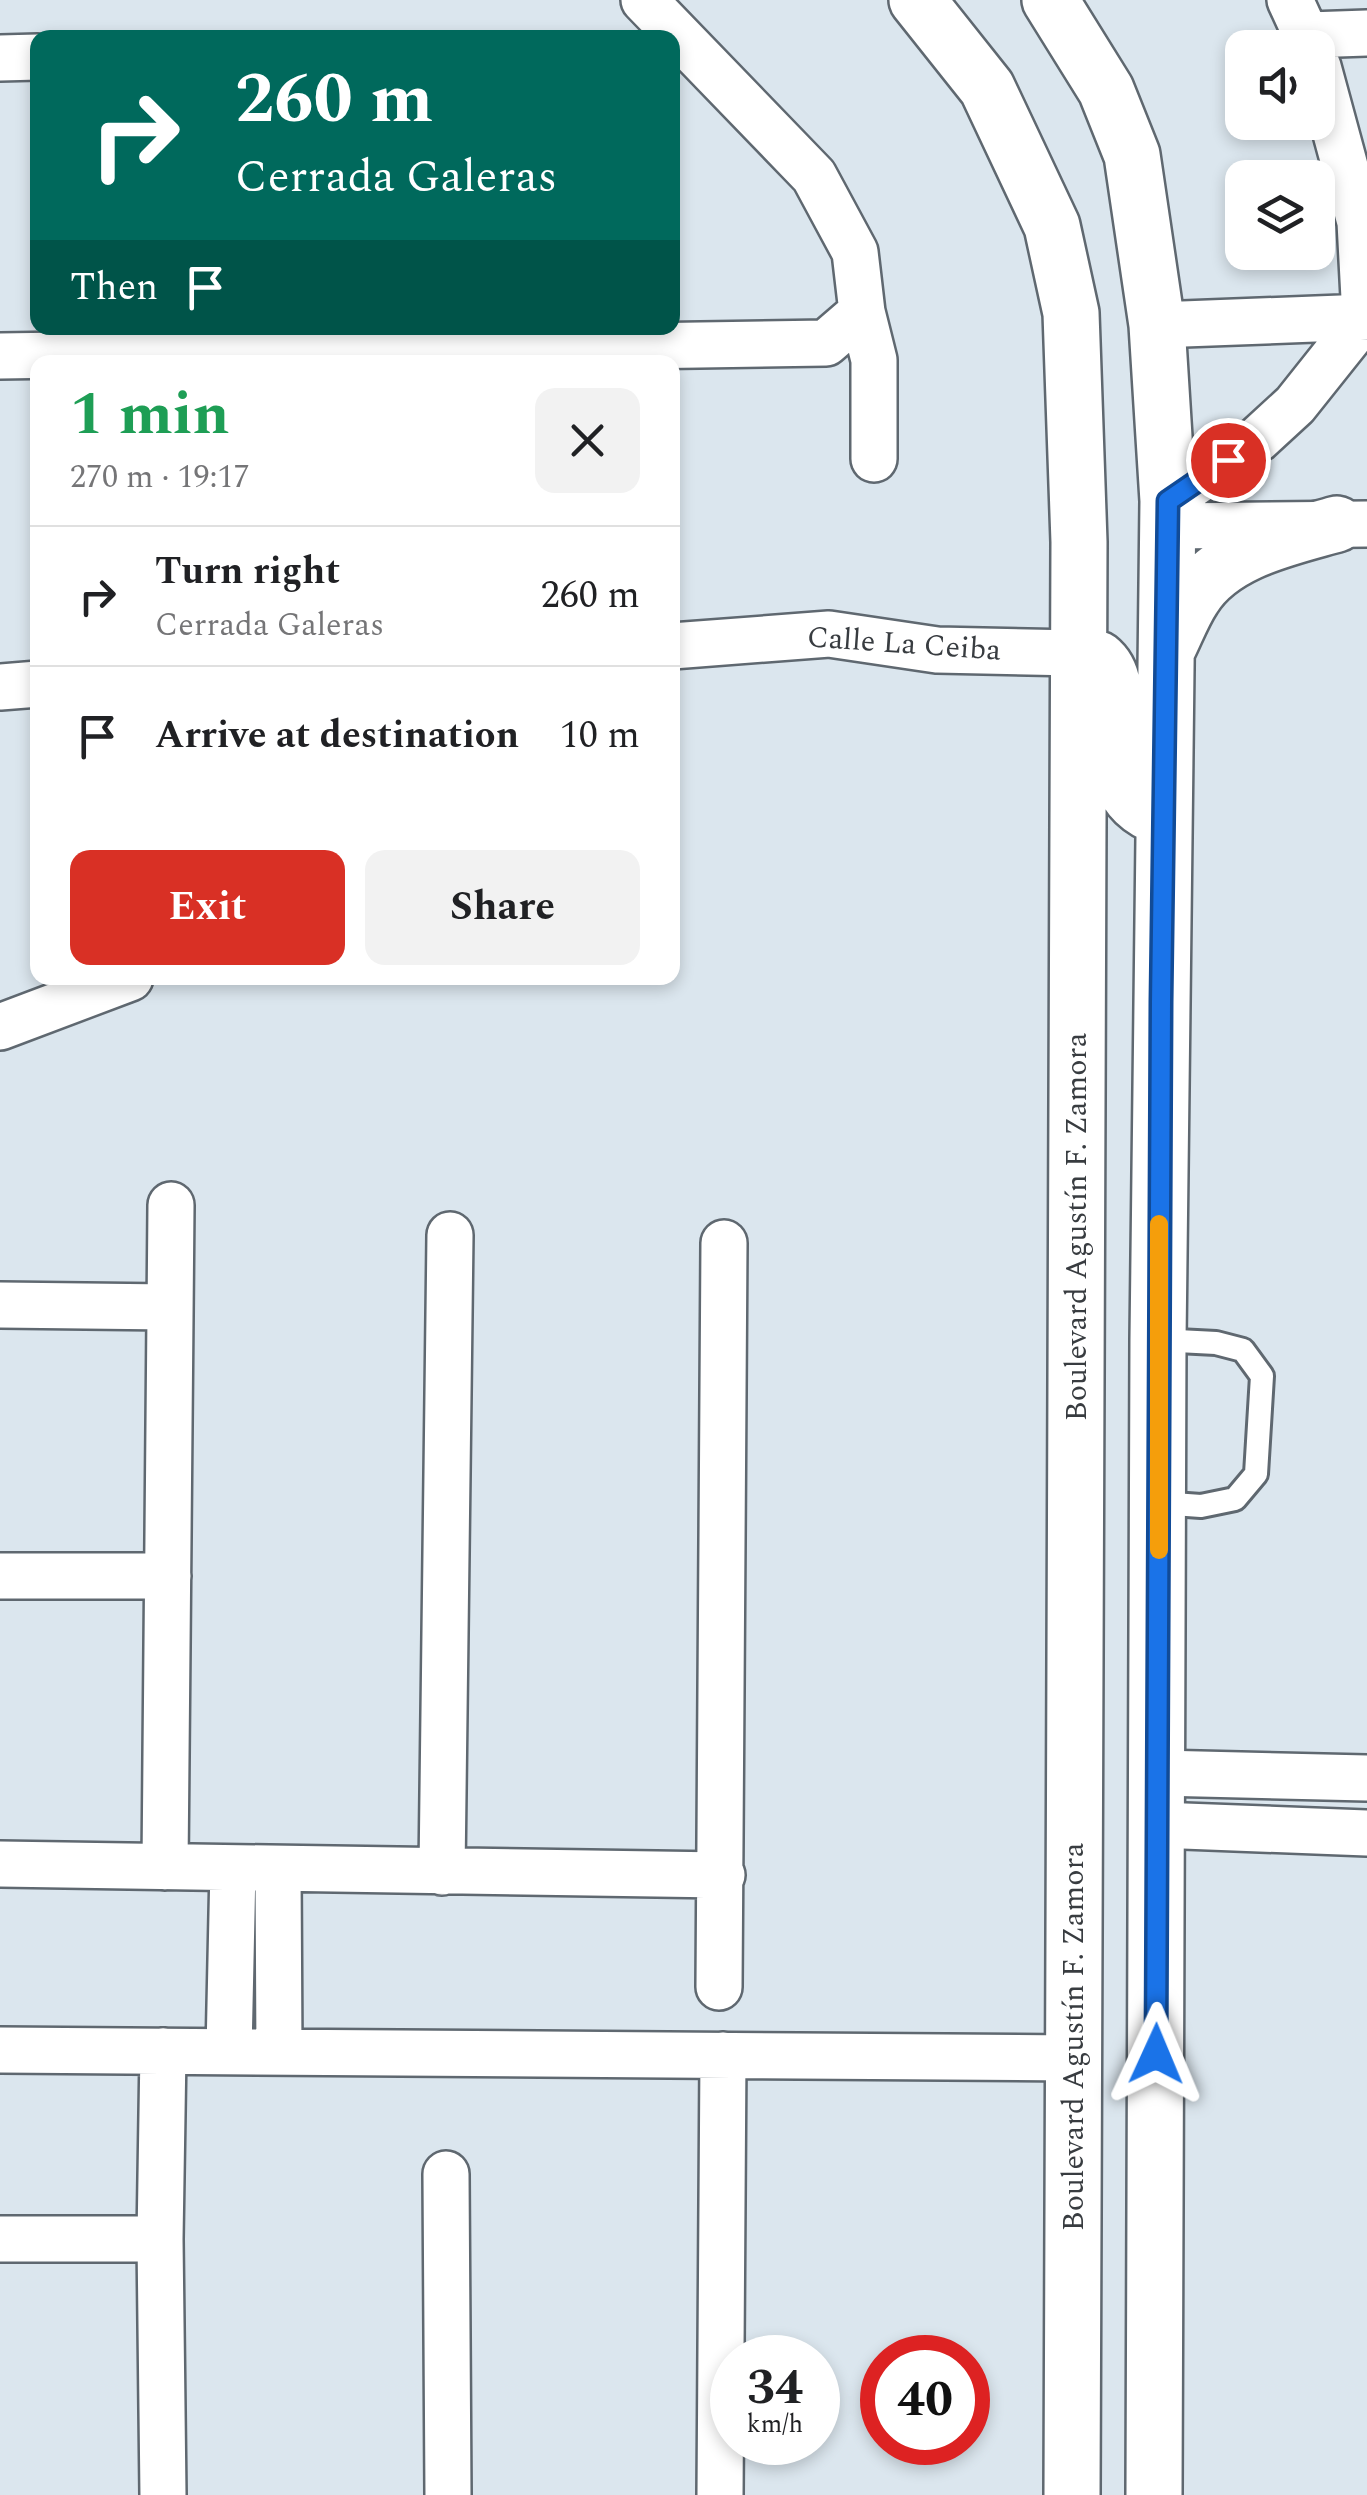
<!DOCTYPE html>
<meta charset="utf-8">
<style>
body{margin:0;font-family:Spectral,serif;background:#f2f2f2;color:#202124;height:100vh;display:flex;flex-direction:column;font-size:38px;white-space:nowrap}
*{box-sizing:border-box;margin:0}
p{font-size:32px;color:#757577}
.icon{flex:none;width:55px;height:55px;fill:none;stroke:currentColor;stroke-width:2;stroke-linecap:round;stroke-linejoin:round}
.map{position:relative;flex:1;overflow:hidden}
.details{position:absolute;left:30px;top:355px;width:650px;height:630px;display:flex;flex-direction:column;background:#fff;border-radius:20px;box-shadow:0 5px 15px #0003}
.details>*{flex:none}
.hud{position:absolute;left:30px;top:30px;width:650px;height:305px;border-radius:20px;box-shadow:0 5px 15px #0003;background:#00695c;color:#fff;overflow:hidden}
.controls{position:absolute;left:1225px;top:30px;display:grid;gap:20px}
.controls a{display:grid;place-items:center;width:110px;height:110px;border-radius:20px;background:#fff;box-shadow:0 5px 15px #0003;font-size:50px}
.speed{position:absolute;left:710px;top:2335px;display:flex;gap:20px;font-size:50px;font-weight:700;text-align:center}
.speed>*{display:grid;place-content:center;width:130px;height:130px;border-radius:50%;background:#fff;box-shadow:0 5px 15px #0003;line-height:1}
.speed small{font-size:25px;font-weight:400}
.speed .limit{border:15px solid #d22;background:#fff;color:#111}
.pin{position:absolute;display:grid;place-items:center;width:85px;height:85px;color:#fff;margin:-42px;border:5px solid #fff;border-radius:50%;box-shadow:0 2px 10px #0007}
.me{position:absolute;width:110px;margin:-55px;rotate:1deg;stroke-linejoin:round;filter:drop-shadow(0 0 8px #0008)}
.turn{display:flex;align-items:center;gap:35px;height:210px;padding:0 40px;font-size:45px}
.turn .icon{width:130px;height:130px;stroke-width:2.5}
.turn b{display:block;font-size:70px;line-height:85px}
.then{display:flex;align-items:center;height:95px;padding:0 40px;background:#0003;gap:20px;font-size:38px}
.round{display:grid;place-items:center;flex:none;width:105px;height:105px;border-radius:20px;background:#f2f2f2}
.overview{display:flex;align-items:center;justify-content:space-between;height:170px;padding:0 40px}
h1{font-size:60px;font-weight:700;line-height:75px;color:#1e9e55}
.cta{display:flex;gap:20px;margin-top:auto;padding:20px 40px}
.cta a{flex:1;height:115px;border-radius:20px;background:#d93025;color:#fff;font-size:40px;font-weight:700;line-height:115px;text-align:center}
.cta a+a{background:#f2f2f2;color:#202124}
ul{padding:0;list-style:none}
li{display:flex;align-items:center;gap:30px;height:140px;padding:0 40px;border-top:2px solid #e0e0e0}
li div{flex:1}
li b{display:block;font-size:38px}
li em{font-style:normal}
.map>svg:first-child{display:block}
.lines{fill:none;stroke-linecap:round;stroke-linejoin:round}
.service-casing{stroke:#5f6870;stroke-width:28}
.minor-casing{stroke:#5f6870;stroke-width:50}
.tertiary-casing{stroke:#5f6870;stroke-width:60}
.service{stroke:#fff;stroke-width:22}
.minor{stroke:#fff;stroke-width:45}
.tertiary{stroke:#fff;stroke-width:55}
.route-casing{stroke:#114b97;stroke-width:25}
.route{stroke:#1a73e8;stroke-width:18}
.slow{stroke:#f59e0b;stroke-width:18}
.labels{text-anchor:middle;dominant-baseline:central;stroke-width:8;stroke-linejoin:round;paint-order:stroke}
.street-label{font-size:30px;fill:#383c40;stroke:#fff}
</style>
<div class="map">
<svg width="1367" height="2495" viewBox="0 0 1367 2495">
<rect width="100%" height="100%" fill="#dbe6ee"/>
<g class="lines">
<g class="service-casing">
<path id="service" d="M1158,1340L1216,1343L1243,1350L1262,1376L1256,1474L1235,1499L1201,1506L1159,1503"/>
</g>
<g class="minor-casing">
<path id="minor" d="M644,0L814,176L855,252L862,312L874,360V459
M1290,0L1312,48
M1309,35L1367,33
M0,58L38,57
M1157,325L1367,317
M0,356L826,343L862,312
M1168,501L1258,439L1295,405L1365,317L1360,222L1318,67
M1167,526L1367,524
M672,646L829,634L937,650L1076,653
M0,687L38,684
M0,1027L130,978
M0,1305L170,1307
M0,1576H168
M1159,1773L1367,1778
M1158,1825L1367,1833
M0,1864L722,1875
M165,1867L171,1205
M278,1869L279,2052
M442,1872L450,1235
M719,1987L724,1243
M0,2050L1074,2058
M229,2051L233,1868
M446,2174L448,2495
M0,2239H160
M163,2495L160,2239L163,2051
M720,2495L723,2055"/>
</g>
<g class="tertiary-casing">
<path id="tertiary" d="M917,0L987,88L1052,226L1071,313L1079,542L1072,2495
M1050,0L1106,90L1132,155L1157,325L1168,501L1158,1340L1154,2495
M1168,648C1176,632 1183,613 1193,598C1222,551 1288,538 1337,524
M1098,659C1139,691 1081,790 1162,818"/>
</g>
<use href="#service" class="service"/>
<use href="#minor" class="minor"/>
<use href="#tertiary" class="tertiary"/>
</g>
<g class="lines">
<g class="route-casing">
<path id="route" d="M1156,2054L1161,1002L1168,501L1228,460"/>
</g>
<use href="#route" class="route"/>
<path class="slow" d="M1159,1550V1224"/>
</g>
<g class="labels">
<g class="street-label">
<text transform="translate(904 644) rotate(4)">Calle La Ceiba</text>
<text transform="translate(1077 1227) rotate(-90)">Boulevard Agustín F. Zamora</text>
<text transform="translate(1074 2037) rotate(-90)">Boulevard Agustín F. Zamora</text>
</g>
</g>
</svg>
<div class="controls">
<a><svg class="icon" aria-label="sound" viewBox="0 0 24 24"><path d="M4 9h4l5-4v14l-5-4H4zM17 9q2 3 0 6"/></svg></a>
<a><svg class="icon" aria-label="layers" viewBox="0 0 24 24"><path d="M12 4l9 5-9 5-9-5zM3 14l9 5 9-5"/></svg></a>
</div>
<div class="speed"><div>34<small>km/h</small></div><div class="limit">40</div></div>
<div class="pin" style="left:1228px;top:460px;background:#d93025"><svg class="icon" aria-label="arrive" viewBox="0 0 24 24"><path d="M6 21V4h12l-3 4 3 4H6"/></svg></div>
<svg class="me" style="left:1156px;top:2054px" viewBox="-20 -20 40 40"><path d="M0-17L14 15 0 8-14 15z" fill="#1a73e8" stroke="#fff" stroke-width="4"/></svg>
<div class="hud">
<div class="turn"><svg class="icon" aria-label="right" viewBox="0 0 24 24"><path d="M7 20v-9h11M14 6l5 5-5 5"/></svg><div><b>260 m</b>Cerrada Galeras</div></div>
<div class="then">Then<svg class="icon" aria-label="arrive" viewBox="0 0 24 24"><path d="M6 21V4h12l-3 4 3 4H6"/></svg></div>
</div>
<section class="details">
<div class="overview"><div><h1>1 min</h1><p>270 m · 19:17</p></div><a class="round"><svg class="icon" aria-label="close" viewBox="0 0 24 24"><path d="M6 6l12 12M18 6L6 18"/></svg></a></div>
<ul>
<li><svg class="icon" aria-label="right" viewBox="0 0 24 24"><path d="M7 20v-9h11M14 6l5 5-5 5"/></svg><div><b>Turn right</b><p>Cerrada Galeras</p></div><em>260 m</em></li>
<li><svg class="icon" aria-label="arrive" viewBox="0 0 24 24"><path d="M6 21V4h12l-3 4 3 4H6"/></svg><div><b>Arrive at destination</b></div><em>10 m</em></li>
</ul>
<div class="cta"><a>Exit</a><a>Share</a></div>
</section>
</div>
